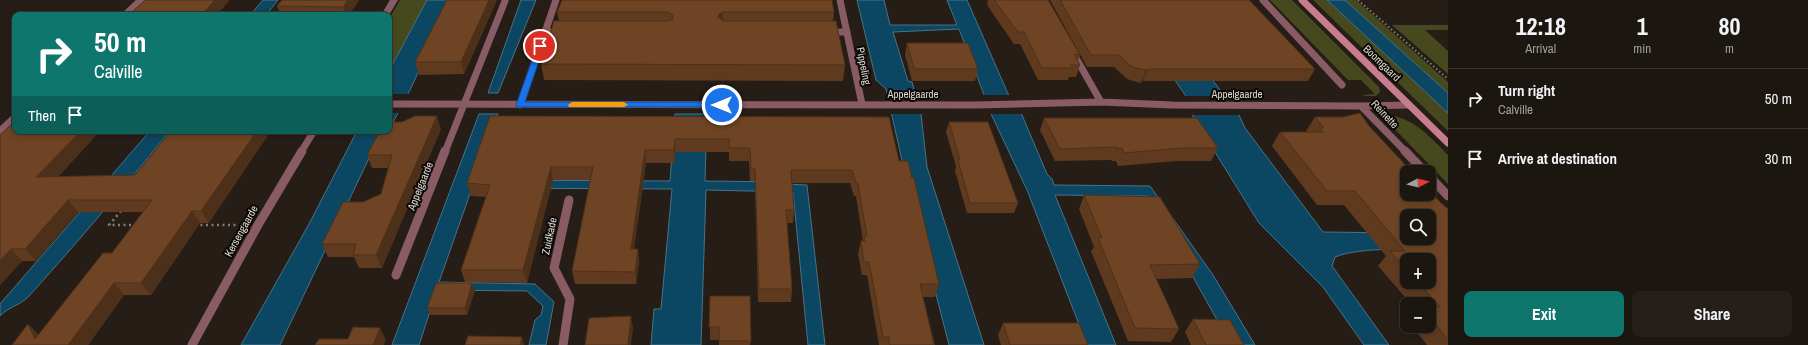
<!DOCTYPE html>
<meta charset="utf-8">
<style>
body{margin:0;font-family:"Archivo Narrow",sans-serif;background:#251f1a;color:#f1f3f6;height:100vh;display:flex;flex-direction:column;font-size:15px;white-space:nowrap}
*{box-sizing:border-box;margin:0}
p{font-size:13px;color:#a09f9f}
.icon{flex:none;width:22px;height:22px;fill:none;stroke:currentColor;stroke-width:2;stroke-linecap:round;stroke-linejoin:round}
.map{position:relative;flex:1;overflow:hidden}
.panel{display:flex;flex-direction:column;background:#1c1611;width:360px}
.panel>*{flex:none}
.banner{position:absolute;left:12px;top:12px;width:380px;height:122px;border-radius:8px;box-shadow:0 2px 6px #0003,0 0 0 1px #3a3531;background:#0f766e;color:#fff;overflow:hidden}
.needle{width:26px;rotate:83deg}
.controls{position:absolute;left:1400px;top:165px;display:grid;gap:8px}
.controls a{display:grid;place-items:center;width:36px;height:36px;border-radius:8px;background:#1c1611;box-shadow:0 2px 6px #0003,0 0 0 1px #3a3531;font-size:20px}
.pin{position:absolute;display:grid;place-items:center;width:34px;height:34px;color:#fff;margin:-17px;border:2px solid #fff;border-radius:50%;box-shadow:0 1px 4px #0007}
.me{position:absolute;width:44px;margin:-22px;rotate:270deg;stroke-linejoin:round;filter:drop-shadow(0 0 3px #0008)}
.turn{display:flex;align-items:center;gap:14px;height:84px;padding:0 16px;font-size:18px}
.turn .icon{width:52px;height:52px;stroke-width:2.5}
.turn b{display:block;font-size:28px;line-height:34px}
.then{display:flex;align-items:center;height:38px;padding:0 16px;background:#0003;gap:8px;font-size:15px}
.eta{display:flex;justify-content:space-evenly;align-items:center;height:68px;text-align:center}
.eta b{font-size:24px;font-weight:700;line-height:28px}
.action{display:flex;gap:8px;margin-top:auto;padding:8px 16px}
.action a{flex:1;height:46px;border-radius:8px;background:#0f766e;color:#fff;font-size:16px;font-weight:700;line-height:46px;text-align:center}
.action a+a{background:#251f1a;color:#f1f3f6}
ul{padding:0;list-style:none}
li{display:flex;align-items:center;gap:12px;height:60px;padding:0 16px;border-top:1px solid #3a3531}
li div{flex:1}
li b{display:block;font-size:15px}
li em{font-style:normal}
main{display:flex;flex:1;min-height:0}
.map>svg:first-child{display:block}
.green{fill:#46481d}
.water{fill:#0b4763;stroke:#4a7285}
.pier{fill:#261d17}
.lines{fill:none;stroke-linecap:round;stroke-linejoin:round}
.path-far1{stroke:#857d78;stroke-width:2;stroke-dasharray:1.5 2.5;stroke-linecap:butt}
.path{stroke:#857d78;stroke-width:2.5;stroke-dasharray:2 3.5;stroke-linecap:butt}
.street-far1{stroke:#895c65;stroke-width:7}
.street{stroke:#895c65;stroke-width:9}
.secondary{stroke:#c67d8d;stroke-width:7}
.wall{fill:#5f3a1f;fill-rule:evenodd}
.shaded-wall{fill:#4d3019}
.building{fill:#6e4424;stroke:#4d3019;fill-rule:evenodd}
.route{fill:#1a73e8;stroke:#114b97}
.slow{fill:#f59e0b}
.labels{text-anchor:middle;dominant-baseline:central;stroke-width:4;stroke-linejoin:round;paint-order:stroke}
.street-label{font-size:11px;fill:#ded8d3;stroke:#0c0806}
</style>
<main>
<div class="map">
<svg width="1448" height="345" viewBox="0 0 1448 345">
<rect width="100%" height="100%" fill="#261d17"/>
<path class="green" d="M400,0H427L389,71V19Z
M1270,0H1292L1379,87L1380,92L1376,96H1365L1363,95L1375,94L1361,80H1348Z
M1313,0H1327L1448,113V131Z
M1345,0H1356L1448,82V93Z
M1392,25H1448V30H1425L1448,51V74Z
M1390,115C1416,120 1430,137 1448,155V184L1384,118L1385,116Z"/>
<path class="water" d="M263,0H278L266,15H250Z
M427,0H453L408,94L391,126H389V71Z
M521,0H536L498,93H488Z
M857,0H884L890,25H957L947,0H967L1009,96L1022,115L1047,174L1052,179L1054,185L1150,186L1213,275L1255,345H1231L1148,196L1055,195L1116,345H1087L1027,190L992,116L959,29L893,32L908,81L912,82L921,114L927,167L984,345H949L905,174L886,89L876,80Z
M1118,0H1152L1239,115L1245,128L1323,232L1407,233V238H1429L1448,249C1417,250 1362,246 1335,257L1332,266L1389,345H1364L1323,287L1259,223L1192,115L1186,96Z
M1327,0H1345L1448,93V113Z
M479,114H498L476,180L670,181L675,114H707L705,181L784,182L785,184L807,185L825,345H808L793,192L706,190L701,345H651L654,309H661L672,189L472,188L439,282L535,284L554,302L546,345H529L535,320L541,315L543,306L527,291L437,290L419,345H392Z
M150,131H170C124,187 78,242 29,296C21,305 8,307 0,316V304Z
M357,131H382L280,345H241L309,224Z"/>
<path class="pier" d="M389,94H410L399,113H389Z
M886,95H918L923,114H890Z
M982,95H1011L1023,114H990Z
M1183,96H1227L1241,115H1189Z"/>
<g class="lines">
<path class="path-far1" d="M1358,0L1448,79"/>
<path class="path" d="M121,211L109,225H136
M195,225H236"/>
<path class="street-far1" d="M840,0L862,104
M1263,0L1342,85
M125,15L141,0
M385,15L394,0
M545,32H561
M827,32H847
M1072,51L1101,102
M389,104L975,105L1101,102L1172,105L1361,106
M520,105L556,0
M0,131L15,117
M301,152L314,131
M445,152L505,1
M1406,152L1361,106L1409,105"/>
<path class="street" d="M1405,151L1425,172
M1429,176L1448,196
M396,275L445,151
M192,345L258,225L302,151
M563,345L570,299L554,268L569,200"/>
<path class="secondary" d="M1302,0L1448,143"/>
</g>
<path class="wall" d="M282,0H359L349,15H281L277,6Z
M447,0H497L464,74L419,75L415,62Z
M988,0H1048L1080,55L1078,61L1080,65L1076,77H1069L1068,80H1038L1020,44H1014L987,5Z
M1050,0H1249L1315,69L1308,81H1143L1140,83L1127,79L1114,67H1087Z
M557,12H834L833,21L845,65L843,81L544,80L541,64L559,21Z
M907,43L978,69L975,81H912L905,55Z
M490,116L889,117L899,161L939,284L935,297H923L935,345H879L867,275H862L858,254L861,241H863L856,196H854L850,183H792L794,210L793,223H787L792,289L791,302H758L755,181H750L749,161H729V152H675V163H646L634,249H638L639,262L636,284H575L572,271L591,180H553L527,283L465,282L461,270L486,197L471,196L467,183Z
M1315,117L1369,126L1441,203L1448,209V345H1427L1412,326H1429V304H1411L1378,266L1386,256L1344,205H1317L1272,146L1280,132H1306V131ZM1407,260L1429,282H1407Z
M1044,118L1218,148L1211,161H1177L1118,166L1116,161H1112L1111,160L1055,161L1040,130Z
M949,122L1018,203L1014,213H967L955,171L956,166L946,132Z
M441,129L382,268H359L354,257H328L322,244L363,202L381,194L388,168H372L367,155Z
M15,131H100L58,177L135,175L171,131L209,223H200L151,295H124L88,345H12L28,324L39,335L112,253L143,212H78L36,261H22L0,285V135Z
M1084,195L1200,264L1192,278L1156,279L1179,329L1171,342L1128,341L1091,251L1094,247L1079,209Z
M475,290L467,315H430L427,308Z
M710,296L751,341L750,345H719V340H710Z
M1193,319L1244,345H1191L1185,332Z
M1003,323L1088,345H1001L998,335Z"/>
<path class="shaded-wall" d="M215,0H229V1L217,15H202Z
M348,0H359L349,15H346L343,7Z
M489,0H497L464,74L461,62Z
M723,12V27L718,17L719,14Z
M1148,69L1143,81L1140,83L1146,70Z
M437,116L441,129L382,268L376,255Z
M81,131H100L46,189L36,177Z
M257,131H271L209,223L201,211Z
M675,139V163L674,150Z
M645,150L646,163L632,262L631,249Z
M551,167L553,180L527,283L523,270Z
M68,200L78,212L36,261L25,249Z
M192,211L200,223L151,295L141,283Z
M11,249L22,261L0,285V261Z
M638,249L639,262L636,284L635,272Z
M114,283L124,295L88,345H68Z
M472,283L475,290L467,315L465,308Z
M631,316L633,328L631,345H628Z
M28,324L40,336L35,339Z
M380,328L386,340L384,345H373Z
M522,337L524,345H520Z"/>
<path class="building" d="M145,0H215L202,15H129Z
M282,0H348L343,7L277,6Z
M447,0H489L461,62H415Z
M562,0H832L834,12H723L719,14L718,17L723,21H836L845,65L541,64L554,21H668L673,19L672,14L668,12H557Z
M994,0H1048L1080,55L1074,54L1080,65H1070L1073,68H1042L1024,32H1018Z
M1060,0H1249L1315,69H1148L1146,70L1132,67L1119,55H1091Z
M907,43H968L978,69H914Z
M1360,113L1369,126L1412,172H1407V194H1429V190L1441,203L1448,209V340L1429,316V307H1440L1418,282H1429V260H1407V270L1390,251H1405L1355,191H1327L1280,132H1323L1319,128H1324L1315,117H1343ZM1407,216H1429V238H1407Z
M415,116H437L376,255H353L356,244H322L343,202H363L381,194L392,155H367L380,131H389V122H402Z
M490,116L889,117L899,161H908L912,178H914L939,284H920L934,345H890L889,337H883L869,262H864L861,241H865L864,236H867L858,184L856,183L852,170H791L794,210H786L792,289H759L755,169H751L750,148H729V139H675L674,150H645L631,249H638L635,272L572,271L593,167H551L523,270H461L490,185L467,183Z
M1044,118H1197L1218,148H1183L1124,153L1122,148L1117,149V147L1060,149Z
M15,121V131H81L36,177L135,175L171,131H257L201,211H192L141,283H114L68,345H12L28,324L35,339L103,253H112L152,200H68L25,249H11L0,261V135Z
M949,122H988L1018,203H970L958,160H960Z
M1084,195L1160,197L1200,264L1150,265L1179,329L1135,328L1098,238H1102Z
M436,283H472L465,308H427Z
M710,296H750L751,341H719V327H709Z
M631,316L628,345H585L589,318Z
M1193,319L1230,320L1244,345H1206Z
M1003,323H1079L1088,345H1010Z
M353,327L380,328L373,345H315L319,339H348Z
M468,336L522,337L520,345H465Z"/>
<path class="route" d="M540,44L544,46L525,102H722L726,105L722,107H517L516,105L537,46Z"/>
<path class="slow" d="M572,102H624L628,105L624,107H569L568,105Z"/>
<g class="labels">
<g class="street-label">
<text transform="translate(1382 63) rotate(44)">Boomgaard</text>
<text transform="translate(864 66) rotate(79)">Pippeling</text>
<text x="913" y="94">Appelgaarde</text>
<text x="1237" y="94">Appelgaarde</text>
<text transform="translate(1385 114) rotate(47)">Reinette</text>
<text transform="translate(420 186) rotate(-68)">Appelgaarde</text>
<text transform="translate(241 231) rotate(-61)">Kersengaarde</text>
<text transform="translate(549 236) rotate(-78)">Zuidkade</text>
</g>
</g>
</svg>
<div class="controls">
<a><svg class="needle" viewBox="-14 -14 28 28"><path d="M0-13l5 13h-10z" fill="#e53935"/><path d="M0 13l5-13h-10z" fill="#a09f9f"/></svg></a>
<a><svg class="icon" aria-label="search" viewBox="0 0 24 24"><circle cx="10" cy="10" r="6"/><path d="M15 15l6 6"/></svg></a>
<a>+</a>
<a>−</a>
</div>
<div class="pin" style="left:540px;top:46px;background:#d93025"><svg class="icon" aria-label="arrive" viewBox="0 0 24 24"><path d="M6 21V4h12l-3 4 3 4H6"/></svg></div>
<svg class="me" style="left:722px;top:105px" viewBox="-20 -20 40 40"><circle r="17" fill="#1a73e8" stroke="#fff" stroke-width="3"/><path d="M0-11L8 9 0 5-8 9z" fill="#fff"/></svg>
<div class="banner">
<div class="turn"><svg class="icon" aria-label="right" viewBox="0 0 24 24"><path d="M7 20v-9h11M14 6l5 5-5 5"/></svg><div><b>50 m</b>Calville</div></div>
<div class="then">Then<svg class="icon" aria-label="arrive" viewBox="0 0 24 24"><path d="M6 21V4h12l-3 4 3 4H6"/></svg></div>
</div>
</div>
<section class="panel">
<div class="eta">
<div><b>12:18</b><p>Arrival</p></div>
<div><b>1</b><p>min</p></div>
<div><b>80</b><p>m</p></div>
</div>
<ul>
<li><svg class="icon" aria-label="right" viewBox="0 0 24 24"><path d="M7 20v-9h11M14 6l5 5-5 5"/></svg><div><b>Turn right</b><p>Calville</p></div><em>50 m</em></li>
<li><svg class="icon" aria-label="arrive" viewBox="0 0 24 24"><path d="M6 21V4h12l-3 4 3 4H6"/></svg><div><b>Arrive at destination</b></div><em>30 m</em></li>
</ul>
<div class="action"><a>Exit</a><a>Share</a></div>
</section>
</main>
